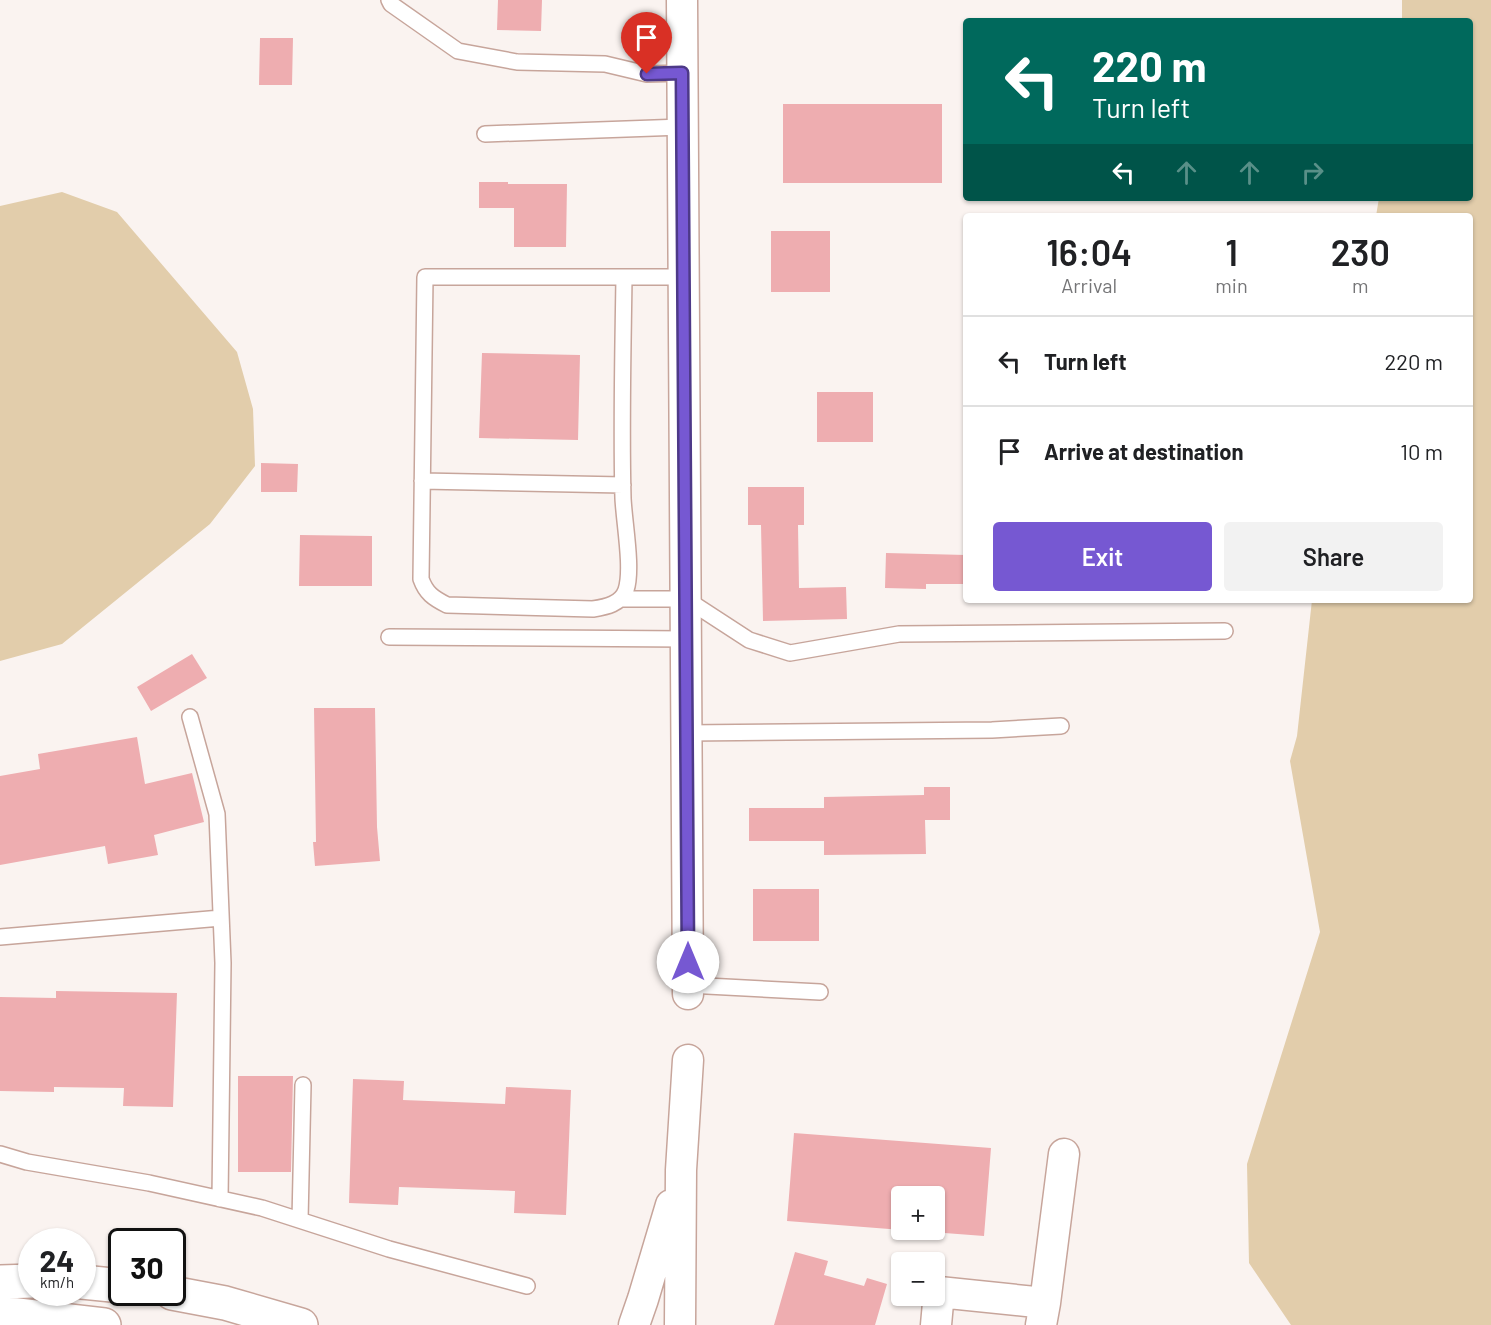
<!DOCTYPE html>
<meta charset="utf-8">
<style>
body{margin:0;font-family:Barlow,sans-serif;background:#f2f2f2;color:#202124;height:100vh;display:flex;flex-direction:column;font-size:22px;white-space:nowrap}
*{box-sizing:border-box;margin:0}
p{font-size:20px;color:#757577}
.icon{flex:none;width:33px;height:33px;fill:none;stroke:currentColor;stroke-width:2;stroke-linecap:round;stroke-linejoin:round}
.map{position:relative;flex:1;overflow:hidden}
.side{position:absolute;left:963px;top:213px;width:510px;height:390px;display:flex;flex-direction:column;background:#fff;border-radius:6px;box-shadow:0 2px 4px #0004}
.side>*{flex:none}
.top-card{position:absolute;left:963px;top:18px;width:510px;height:183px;border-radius:6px;box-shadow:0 2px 4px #0004;background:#00695c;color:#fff;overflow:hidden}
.fabs{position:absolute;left:891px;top:1186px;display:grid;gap:12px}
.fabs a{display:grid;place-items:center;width:54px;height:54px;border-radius:6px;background:#fff;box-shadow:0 2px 4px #0004;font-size:30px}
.speed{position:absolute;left:18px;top:1228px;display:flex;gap:12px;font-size:30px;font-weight:700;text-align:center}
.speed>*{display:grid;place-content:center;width:78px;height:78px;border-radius:50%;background:#fff;box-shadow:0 2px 4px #0004;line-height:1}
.speed small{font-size:15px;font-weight:400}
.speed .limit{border:3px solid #111;border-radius:9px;background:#fff;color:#111}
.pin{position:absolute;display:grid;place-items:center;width:51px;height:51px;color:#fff;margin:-62px -26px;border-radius:50% 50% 50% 0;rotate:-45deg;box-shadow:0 0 6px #0007}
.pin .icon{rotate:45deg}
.me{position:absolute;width:66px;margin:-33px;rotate:0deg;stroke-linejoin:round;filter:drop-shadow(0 0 4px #0008)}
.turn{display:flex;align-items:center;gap:21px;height:126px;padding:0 30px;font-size:27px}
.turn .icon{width:78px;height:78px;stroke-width:2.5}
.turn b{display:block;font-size:42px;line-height:51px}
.lanes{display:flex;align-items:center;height:57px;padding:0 30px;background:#0003;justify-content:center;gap:30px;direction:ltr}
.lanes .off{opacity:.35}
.eta{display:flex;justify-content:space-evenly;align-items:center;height:102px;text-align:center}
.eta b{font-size:36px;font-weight:600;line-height:42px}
.action{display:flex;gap:12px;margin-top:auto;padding:12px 30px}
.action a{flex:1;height:69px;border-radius:6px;background:#7658d2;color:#fff;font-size:24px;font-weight:600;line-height:69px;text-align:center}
.action a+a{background:#f2f2f2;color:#202124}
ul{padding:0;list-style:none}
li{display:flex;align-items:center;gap:18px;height:90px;padding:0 30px;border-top:2px solid #e0e0e0}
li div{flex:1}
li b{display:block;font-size:22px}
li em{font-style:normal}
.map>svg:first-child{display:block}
.green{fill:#e2cdab}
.building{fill:#eeadb0}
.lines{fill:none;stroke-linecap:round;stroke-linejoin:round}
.lane-casing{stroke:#c7a59b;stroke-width:18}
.street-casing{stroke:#c7a59b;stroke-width:33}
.secondary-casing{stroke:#c7a59b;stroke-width:36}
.lane{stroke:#fff;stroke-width:15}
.street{stroke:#fff;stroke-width:30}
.secondary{stroke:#fff;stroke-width:33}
.route-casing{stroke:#4d3988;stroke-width:15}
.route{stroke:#7658d2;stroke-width:10}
</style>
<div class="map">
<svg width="1491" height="1325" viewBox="0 0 1491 1325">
<rect width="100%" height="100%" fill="#faf3f0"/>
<path class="green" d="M1402,0H1491V1325H1291L1249,1263L1247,1164L1320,932L1290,761L1297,736L1312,600H1470V216H1376L1379,198H1470V21H1402Z
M62,192L117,212L237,352L253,409L255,466L210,524L62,644L0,661V206Z"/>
<path class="building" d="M498,0H542L541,31L497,30Z
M260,38H293L292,85H259Z
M783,104H942V183H783Z
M479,182H508V184H567L566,247H514V208H479Z
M771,231H830V292H771Z
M482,353L580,355L578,440L479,438Z
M817,392H873V442H817Z
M261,463L298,464L297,492H261Z
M748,487H804V525H798L799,588L846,587L847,619L763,621L761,525H748Z
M300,535L372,536V586H299Z
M886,553L966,555V584H926V589L885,588Z
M192,654L207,678L151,711L137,687Z
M314,708H375L377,827L380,861L315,866L313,842H316Z
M137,737L145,784L192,773L204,822L154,835L158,855L108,864L105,846L0,865V776L40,769L38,754Z
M924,787H950V820H925L926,854L824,855V841H749V808H824V797L924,795Z
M753,889H819V941H753Z
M56,991L177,993L173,1107L123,1106L124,1088L54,1087V1092L0,1091V997L56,998Z
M238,1076H293L291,1172H238Z
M353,1079L404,1081L403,1100L505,1104L506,1087L571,1090L566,1215L514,1213L515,1191L399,1187L398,1205L349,1203Z
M794,1133L991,1148L984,1236L905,1230H934V1197H902V1230L787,1221Z
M795,1252L828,1261L824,1275L864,1286L867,1278L887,1284L875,1325H774Z"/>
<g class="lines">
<g class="lane-casing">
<path id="lane" d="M389,0L391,4L458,51L517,62L605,64L647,74L682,73
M485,134L682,127
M624,277C623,351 621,425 623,498C624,522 633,569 626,590C621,604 606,607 593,609L447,605C433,598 426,593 421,579L425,277H684
M422,481L623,485
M622,599H686L749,640L790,653L899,634L1225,631
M389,637L686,639
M190,717L217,814L223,963L220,1199
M686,733L992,730L1061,726
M0,937L221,918
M688,985L820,992
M0,1154L27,1162L149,1183L262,1208L389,1249L527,1286
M300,1220L303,1085"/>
</g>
<g class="street-casing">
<path id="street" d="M682,0L688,994
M1045,1303L1064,1154
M634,1325L643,1299L671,1205
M680,1325L681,1170L688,1060
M936,1325L939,1292L1045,1303L1041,1325"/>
</g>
<g class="secondary-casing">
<path id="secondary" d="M0,1282L32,1281
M82,1282L122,1286
M172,1293L225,1303L301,1325
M0,1313L104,1325"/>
</g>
<use href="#lane" class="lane"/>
<use href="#street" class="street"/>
<use href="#secondary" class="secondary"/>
</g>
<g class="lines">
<g class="route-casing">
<path id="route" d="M647,74L682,73L688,962"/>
</g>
<use href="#route" class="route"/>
</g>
</svg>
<div class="fabs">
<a>+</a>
<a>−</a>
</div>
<div class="speed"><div>24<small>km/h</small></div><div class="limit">30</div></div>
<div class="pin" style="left:647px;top:74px;background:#d93025"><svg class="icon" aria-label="arrive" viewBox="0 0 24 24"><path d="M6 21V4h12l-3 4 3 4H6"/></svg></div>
<svg class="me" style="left:688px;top:962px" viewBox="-20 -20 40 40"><circle r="19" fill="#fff"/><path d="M0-13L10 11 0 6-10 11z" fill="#7658d2"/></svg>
<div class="top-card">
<div class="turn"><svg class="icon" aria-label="left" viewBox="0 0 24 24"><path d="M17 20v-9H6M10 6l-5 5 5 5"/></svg><div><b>220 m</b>Turn left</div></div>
<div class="lanes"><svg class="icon" aria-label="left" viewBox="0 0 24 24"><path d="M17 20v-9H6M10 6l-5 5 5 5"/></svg><svg class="icon off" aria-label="ahead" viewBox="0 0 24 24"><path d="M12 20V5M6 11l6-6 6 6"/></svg><svg class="icon off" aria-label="ahead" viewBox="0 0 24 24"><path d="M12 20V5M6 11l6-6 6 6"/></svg><svg class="icon off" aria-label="right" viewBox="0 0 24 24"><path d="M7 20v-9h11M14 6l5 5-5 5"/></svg></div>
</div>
<section class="side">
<div class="eta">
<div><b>16:04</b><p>Arrival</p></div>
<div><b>1</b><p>min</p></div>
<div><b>230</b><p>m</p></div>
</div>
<ul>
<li><svg class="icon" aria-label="left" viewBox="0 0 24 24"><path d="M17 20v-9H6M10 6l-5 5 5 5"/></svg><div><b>Turn left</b></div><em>220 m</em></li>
<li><svg class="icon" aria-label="arrive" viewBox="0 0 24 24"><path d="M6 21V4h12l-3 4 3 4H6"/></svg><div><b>Arrive at destination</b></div><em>10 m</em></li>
</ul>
<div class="action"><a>Exit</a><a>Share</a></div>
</section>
</div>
